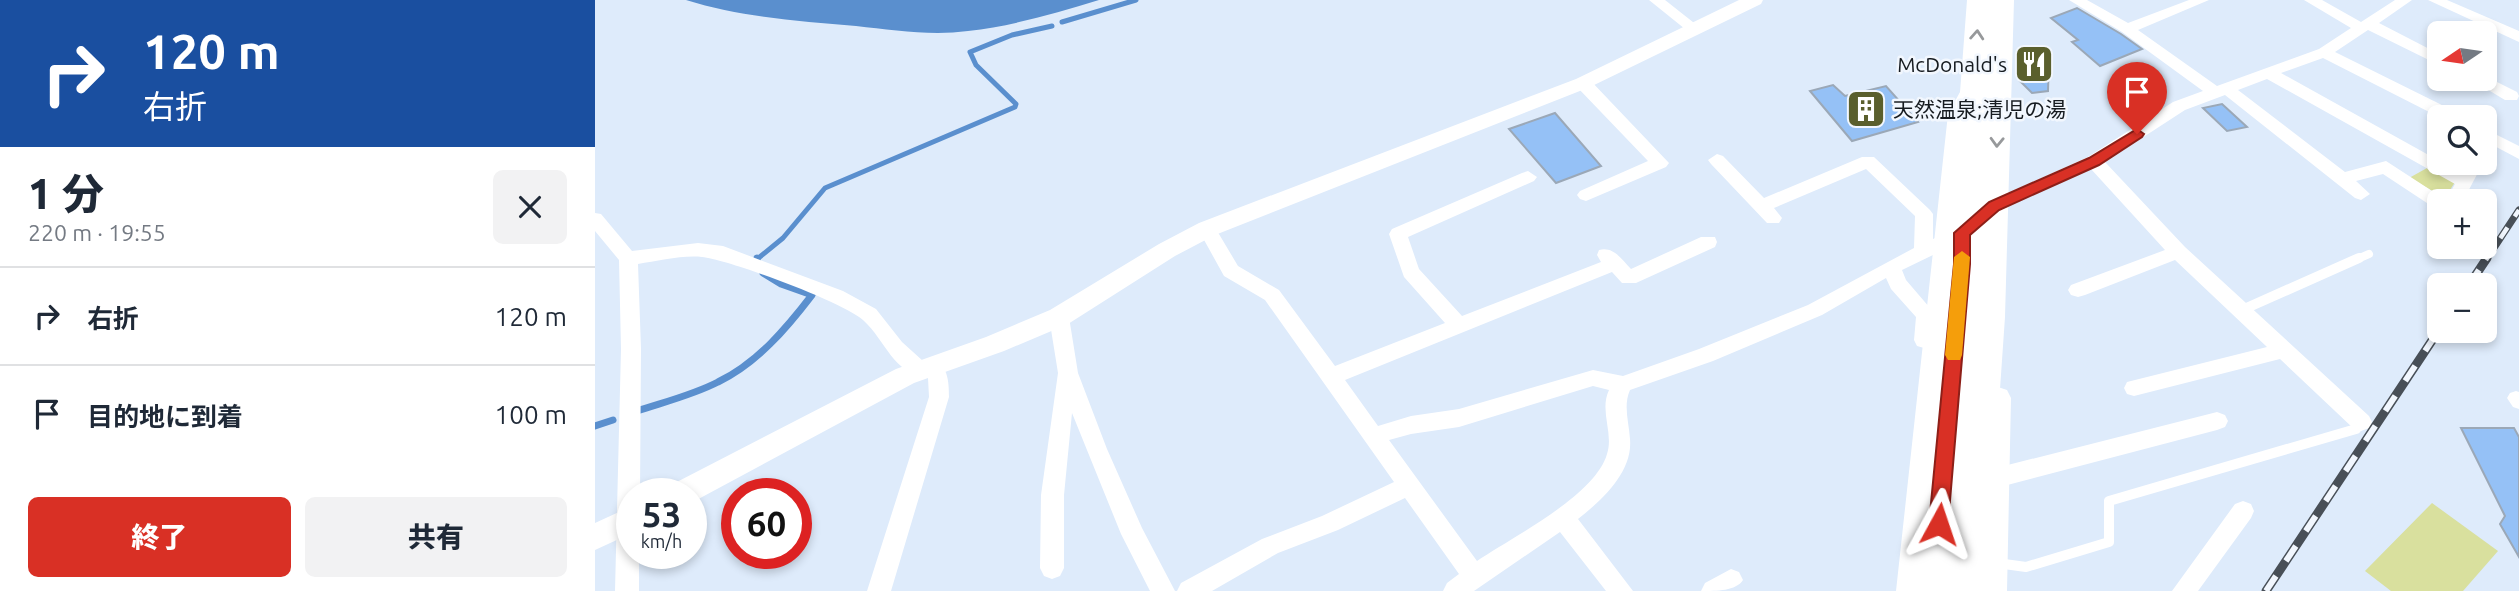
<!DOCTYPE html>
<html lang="ja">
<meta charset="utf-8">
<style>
body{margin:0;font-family:Ubuntu,"Noto Sans JP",sans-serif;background:#f2f2f3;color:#1f2937;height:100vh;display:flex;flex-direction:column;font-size:26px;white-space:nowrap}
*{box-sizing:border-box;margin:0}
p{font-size:23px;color:#747a83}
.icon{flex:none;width:38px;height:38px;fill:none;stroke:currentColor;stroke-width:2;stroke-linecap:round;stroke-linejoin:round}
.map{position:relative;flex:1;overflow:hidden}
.panel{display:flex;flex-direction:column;background:#fff;width:595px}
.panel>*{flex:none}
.guide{background:#1a4fa0;color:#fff;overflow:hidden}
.needle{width:46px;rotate:257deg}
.fabs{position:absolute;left:1832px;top:21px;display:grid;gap:14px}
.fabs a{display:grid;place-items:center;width:70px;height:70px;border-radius:10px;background:#fff;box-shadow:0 4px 10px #0003;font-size:35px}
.speed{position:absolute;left:21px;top:478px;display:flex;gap:14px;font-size:35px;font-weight:700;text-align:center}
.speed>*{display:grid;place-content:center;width:91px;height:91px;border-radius:50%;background:#fff;box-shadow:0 4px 10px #0003;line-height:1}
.speed small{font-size:18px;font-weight:400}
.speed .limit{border:10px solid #d22;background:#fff;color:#111}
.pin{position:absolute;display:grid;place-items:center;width:60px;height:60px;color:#fff;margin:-72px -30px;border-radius:50% 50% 50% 0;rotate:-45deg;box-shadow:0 0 7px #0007}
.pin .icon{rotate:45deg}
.me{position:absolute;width:77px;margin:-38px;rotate:5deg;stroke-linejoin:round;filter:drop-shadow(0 0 5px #0008)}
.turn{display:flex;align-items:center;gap:24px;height:147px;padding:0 28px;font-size:32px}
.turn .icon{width:91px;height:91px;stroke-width:2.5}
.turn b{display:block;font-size:49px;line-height:60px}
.round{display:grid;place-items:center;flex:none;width:74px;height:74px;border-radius:10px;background:#f2f2f3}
.overview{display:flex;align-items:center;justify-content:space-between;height:119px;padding:0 28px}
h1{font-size:42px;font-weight:800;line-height:52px}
.button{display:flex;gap:14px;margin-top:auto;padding:14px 28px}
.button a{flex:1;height:80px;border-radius:10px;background:#d93025;color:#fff;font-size:28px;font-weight:800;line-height:80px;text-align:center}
.button a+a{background:#f2f2f3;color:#1f2937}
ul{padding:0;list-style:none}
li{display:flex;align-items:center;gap:21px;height:98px;padding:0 28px;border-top:2px solid #e0e1e3}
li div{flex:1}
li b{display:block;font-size:26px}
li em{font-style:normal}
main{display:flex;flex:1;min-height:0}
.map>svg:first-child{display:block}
.green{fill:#d9e09e}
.water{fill:#5a8fce}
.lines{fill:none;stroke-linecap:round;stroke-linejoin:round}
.stream-far1{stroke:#5a8fce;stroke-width:5}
.stream{stroke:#5a8fce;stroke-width:7}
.building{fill:#95c1f6;stroke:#9ba8b7;stroke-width:2}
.service-far1{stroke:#fff;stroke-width:8}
.service{stroke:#fff;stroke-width:10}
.pedestrian{fill:#fff;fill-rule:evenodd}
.minor{fill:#fff;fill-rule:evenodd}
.tertiary{fill:#fff;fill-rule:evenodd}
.primary{fill:#fff;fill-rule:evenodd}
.rail-far1-casing{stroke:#484f57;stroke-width:7}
.rail-casing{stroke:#484f57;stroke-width:9}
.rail-far1{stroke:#f2f7fe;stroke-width:4.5;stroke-dasharray:13;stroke-linecap:butt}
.rail{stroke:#f2f7fe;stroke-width:6;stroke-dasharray:18;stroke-linecap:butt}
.oneway{stroke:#97999b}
.route{fill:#d93025;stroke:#8d1f18;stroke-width:2}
.slow{fill:#f59e0b}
.labels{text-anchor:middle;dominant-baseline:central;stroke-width:5;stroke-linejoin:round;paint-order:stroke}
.poi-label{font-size:21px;fill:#171c21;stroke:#f2f7fe;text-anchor:end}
</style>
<main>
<section class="panel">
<div class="guide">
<div class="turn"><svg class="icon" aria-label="right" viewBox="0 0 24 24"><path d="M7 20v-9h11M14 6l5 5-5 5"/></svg><div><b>120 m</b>右折</div></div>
</div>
<div class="overview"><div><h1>1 分</h1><p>220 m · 19:55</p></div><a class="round"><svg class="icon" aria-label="close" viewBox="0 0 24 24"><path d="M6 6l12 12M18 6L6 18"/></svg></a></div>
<ul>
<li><svg class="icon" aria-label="right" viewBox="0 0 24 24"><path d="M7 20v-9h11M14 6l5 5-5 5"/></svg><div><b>右折</b></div><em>120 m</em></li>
<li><svg class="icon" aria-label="arrive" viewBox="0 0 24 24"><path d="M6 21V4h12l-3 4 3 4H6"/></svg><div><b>目的地に到着</b></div><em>100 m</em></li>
</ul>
<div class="button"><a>終了</a><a>共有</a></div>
</section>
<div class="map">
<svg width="1924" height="591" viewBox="0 0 1924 591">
<rect width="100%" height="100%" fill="#deebfb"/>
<path class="green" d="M1832,168L1860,182L1850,198L1814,178Z
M1837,503L1903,551L1868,591H1796L1770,571Z"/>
<path class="water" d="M91,0H504C461,13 418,26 373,31C336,36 298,30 261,26C204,21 145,17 91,0Z"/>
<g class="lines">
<path class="stream-far1" d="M467,22L541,0
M161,260L188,238L230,188L420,107L421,104L381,65L375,52L417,35L457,26"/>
<path class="stream" d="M162,258V263
M42,411C69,402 98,395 123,382C162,363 191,329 217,295L186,284L168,273
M0,426L18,420"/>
</g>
<path class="building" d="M1482,8L1526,34L1547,49L1505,66L1477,42L1483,40L1456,18Z
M1424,50L1454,55L1453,91L1437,93L1424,80Z
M1238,85L1250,96L1291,86L1323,122L1257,141L1215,91Z
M1627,104L1652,127L1632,131L1608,108Z
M960,113L1006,166L961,183L914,129Z
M1866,428H1919L1924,437V557L1905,524L1910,516Z"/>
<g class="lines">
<path class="service-far1" d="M1760,260L1774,254"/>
<path class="service" d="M1647,310L1764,258
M1402,563L1431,567L1514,542V501L1761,429L1766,422"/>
<path class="pedestrian" d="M1921,391L1924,392V409L1918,407L1912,398L1915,393Z"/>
<path class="minor" d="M1054,0H1070L1108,30L1100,35L1095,33Z
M1474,0H1492L1533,23L1594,0H1614L1543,30L1622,86L1724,49L1756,28L1709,0H1727L1766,22L1800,0H1817L1784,23L1844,54V65L1773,30L1740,52L1863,113L1865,117H1844L1728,58L1686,73L1866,173L1872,163H1888L1868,201H1844V209L1838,207L1788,174L1761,181L1775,194L1766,200L1760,198L1630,95L1590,110L1510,162L1590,247L1774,416L1777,422L1774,428L1766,431L1758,428L1685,359L1539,396L1532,394L1529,388L1532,382L1672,347L1580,260L1490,295L1483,297L1476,295L1473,290L1476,285L1570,250L1496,169L1405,210L1398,216H1386L1383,212L1393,202L1493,157L1578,102L1608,91L1527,32ZM1672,79L1860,184L1851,200L1791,161L1750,172L1643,90Z
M1833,0H1852L1924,31V42Z
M1890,76L1922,92L1924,96L1922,100H1910L1875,79H1890Z
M988,78L994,79L1074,163L1071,167L991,201L985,199L982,195L985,191L1053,161L982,87L980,83L982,79Z
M1890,129L1924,146V159L1890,141Z
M1122,154L1128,156L1169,198L1267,157H1279L1335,210L1338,214V239L1363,228L1369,230L1372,235L1369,240L1307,270L1311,280L1341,315L1336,346L1329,348L1322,346L1319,340L1321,317L1296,289L1291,278L1227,315L1118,361L1035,390C1028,406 1034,422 1035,439C1038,472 1007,500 983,519L1038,591H1011L965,532L879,591H848L852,583L864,574L810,498L743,530L683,553L617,591H582L586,583L667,539L727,516L799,482L670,300L629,276L603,229L606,224H618L643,266L684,290L740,366L850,323L809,277L794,234L797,229L927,173L933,171L942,177L939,181L813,237L824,269L867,316L1006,262L1002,255L1004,250C1019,246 1027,260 1036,269L1106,237H1120L1122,242L1120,247L1041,283H1027L1017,272L750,380L783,426L816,416L864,409L998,370L1028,376L1104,349L1213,305L1319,248L1320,216L1271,169L1179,208L1187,218L1184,223H1172L1116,164L1113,160ZM998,386L1014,390C1004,411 1019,433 1012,454C1000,496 917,537 882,561L794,440L816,434L864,427Z
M0,213L6,214L37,251L103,243L128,246L248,291L281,309L307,342L328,361L336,358C353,364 354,381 354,397L296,591H272L334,397L333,378C297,373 292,342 268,320C248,302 135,260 107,257C87,255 63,261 43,264L46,349L45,494H37V553H44V591H20L26,349L24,260L0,231Z
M464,309L471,312L474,317L483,373L512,449L547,528L580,591H555L526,534L477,413L469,495V568L465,576L457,579L449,576L445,568L446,495L463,373L454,317L457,312Z
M1622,412L1630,415L1633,421L1630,427L1622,430L1401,488L1393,485L1390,478L1393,471L1401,468Z
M1648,501L1656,504L1659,511L1656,518L1603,591H1577L1640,504Z
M1136,569L1144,572L1148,580C1141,591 1122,591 1106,591L1110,583Z"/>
<path class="tertiary" d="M1144,0H1168L1166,4L995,87L620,235L580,256L473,324L409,351L319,383L96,503V494H72L76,485L301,369L391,337L455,310L564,244L604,223L981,79Z
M1378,79L1385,81L1388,85L1373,114L1331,591H1301L1353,114L1371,81Z
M1403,387L1412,390L1416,398L1412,591H1382L1390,398L1394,390Z
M37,506V533L0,550V523Z"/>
<path class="primary" d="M1372,0H1419L1410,317L1391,591H1319L1352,264Z"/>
<g class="rail-far1-casing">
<path id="rail-far1" d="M1891,260L1924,210"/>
</g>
<g class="rail-casing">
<path id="rail" d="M1874,285L1892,258
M1671,591L1844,330"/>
</g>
<use href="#rail-far1" class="rail-far1"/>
<use href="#rail" class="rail"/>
</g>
<defs><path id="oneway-chevron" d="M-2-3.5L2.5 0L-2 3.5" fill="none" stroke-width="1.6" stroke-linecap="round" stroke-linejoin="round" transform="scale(1.75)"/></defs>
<g class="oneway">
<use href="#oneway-chevron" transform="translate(1382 35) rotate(-86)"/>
<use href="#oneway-chevron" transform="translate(1402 142) rotate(92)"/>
</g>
<path class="route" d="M1542,129L1549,134L1547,137L1504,165L1404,210L1375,235V264L1353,524L1351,530L1344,532L1337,530L1334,524L1359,264V233L1394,202L1494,158Z"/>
<path class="slow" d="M1367,251L1375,257L1367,355L1365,360H1353L1350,355L1359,257Z"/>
<defs>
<g id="restaurant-square" transform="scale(2.0125)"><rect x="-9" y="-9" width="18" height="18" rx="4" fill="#5a5f2d" stroke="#f2f7fe"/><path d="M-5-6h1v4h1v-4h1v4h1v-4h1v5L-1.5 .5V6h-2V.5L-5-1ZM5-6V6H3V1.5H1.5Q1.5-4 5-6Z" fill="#fff"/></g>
<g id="building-square" transform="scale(2.0125)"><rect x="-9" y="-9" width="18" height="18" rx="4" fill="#5a5f2d" stroke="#f2f7fe"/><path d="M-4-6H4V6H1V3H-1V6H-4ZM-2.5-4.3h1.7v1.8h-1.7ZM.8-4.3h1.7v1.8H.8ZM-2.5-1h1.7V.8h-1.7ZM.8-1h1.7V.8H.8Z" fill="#fff"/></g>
</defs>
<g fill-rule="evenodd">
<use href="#restaurant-square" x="1439" y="64"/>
<use href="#building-square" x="1271" y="109"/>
</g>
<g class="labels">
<g class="poi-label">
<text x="1412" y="64">McDonald's</text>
<text x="1298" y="109" text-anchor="start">天然温泉;清児の湯</text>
</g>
</g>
</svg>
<div class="fabs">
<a><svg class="needle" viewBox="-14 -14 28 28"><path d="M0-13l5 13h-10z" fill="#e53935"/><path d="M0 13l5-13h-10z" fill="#747a83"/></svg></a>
<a><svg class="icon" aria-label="search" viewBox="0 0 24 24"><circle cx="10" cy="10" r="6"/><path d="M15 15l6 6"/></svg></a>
<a>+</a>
<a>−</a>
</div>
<div class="speed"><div>53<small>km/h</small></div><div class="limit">60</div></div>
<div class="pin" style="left:1542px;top:134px;background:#d93025"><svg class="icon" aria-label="arrive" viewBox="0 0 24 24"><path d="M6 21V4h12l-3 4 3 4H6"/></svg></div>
<svg class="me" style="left:1344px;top:524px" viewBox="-20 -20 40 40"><path d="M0-17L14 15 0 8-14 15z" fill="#d93025" stroke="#fff" stroke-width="4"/></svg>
</div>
</main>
